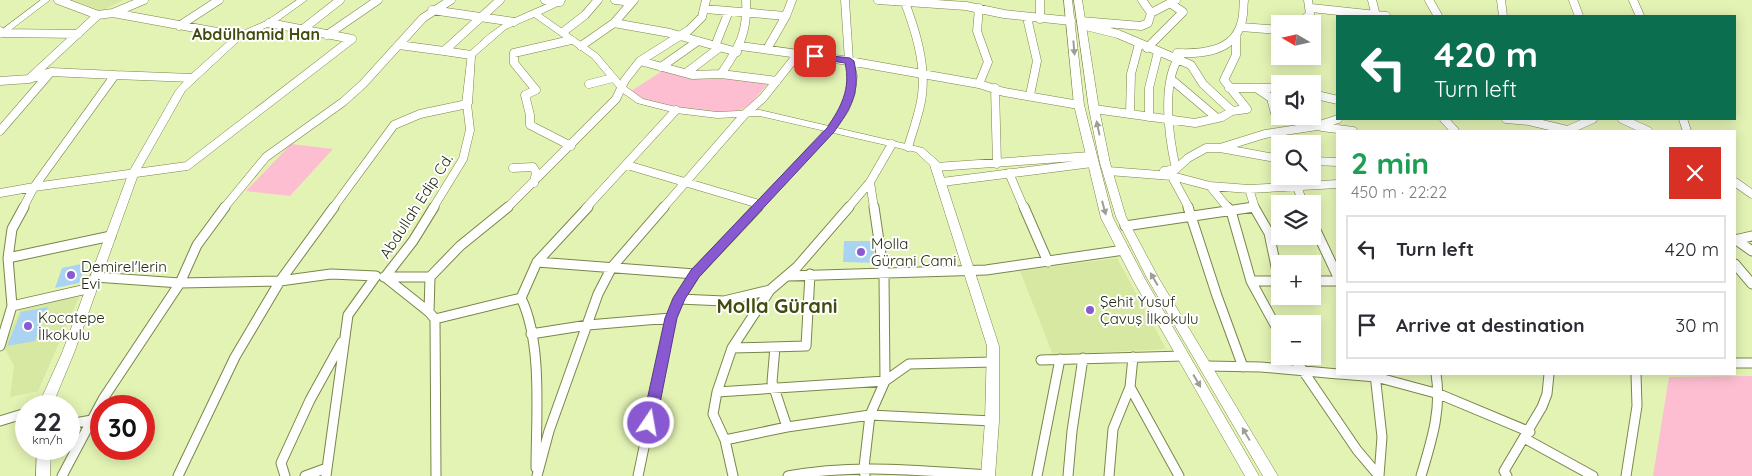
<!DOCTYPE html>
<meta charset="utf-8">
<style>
body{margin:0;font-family:Quicksand,sans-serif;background:#f7f7f7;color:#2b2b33;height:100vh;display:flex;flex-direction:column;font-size:19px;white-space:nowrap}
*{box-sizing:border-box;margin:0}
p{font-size:16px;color:#7c7c81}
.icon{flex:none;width:28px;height:28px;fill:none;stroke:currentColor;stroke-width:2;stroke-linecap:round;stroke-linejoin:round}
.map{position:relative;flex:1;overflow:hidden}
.side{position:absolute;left:1336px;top:130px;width:400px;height:245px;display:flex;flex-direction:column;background:#fff;border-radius:0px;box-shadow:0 2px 12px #0003}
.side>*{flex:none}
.top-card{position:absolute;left:1336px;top:15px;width:400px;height:105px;border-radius:0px;box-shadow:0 2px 12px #0003;background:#0b6e4f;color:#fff;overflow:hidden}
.needle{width:32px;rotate:279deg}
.buttons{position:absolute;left:1271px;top:15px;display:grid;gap:10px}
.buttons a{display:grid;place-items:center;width:50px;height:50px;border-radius:0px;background:#fff;box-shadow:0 2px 12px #0003;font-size:25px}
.speed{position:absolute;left:15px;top:395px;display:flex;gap:10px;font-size:25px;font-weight:700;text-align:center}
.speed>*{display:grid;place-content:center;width:65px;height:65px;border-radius:50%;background:#fff;box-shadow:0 2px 12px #0003;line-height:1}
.speed small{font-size:12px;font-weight:400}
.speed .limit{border:8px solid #d22;background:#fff;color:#111}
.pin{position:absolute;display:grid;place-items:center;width:42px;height:42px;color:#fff;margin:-21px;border-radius:10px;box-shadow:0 2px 8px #0006}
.me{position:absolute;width:55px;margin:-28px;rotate:12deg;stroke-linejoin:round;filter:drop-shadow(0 0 4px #0008)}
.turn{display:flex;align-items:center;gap:18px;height:105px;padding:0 15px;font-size:22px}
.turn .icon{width:65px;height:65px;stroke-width:2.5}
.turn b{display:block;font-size:35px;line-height:42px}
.round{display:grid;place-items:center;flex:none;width:52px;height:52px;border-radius:0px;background:#f7f7f7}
.head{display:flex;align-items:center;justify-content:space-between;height:85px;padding:0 15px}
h1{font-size:30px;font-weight:800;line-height:38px;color:#1e9e55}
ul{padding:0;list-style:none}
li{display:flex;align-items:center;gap:15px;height:68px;margin:0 10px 8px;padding:0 5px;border:2px solid #e1e1e2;border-radius:0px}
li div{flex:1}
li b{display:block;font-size:19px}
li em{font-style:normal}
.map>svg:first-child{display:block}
.built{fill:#d7e8a2}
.green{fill:#febed2}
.building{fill:#a9d3f1}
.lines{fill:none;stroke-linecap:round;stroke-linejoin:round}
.street-far1-casing{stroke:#79864b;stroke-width:9}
.street-casing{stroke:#79864b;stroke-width:11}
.secondary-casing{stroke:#79864b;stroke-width:1}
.street-far1{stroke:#fff;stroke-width:8}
.street{stroke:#fff;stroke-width:9}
.secondary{fill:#fff;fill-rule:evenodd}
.oneway{fill:#9d9f94}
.route{fill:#8959d2;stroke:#593a88}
.poi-dot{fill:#8959d2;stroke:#fff;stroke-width:2}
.labels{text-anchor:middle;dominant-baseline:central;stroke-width:4;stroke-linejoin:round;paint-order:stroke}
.street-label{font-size:15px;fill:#252a12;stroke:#fff}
.poi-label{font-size:15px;fill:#252a12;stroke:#fff;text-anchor:start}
.far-district-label{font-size:16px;font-weight:bold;fill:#414c0e;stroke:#fff}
.district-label{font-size:20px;font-weight:bold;fill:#414c0e;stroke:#fff}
</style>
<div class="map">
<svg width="1752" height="476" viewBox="0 0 1752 476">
<rect width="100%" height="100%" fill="#e3f3b4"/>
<path class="built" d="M71,0H124L101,11Z
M1117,258L1166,349L1053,355L1020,271Z
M79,297L38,391L10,397L14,366L4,347L21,306Z"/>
<path class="green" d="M664,70L770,80C762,90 753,105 740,110C724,116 656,106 640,98C637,96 634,93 631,91Z
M291,144L333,149L290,196L246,191Z
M1752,376V476H1653L1669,377Z"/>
<path class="building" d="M844,241H872L876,263L843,262Z
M86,263L79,283L55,288L62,268Z
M48,307L35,341L7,346L21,312Z"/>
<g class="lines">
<g class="street-far1-casing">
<path id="street-far1" d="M58,0L98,15L113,13L239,36
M545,0L560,2
M615,0L632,2
M878,0L966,6L1004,14L1071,21
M904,0C915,29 926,63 922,95C920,112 913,130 908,147
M1040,0V19
M1372,0L1376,16
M1429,0L1438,16
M1501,0L1503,16
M1573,0L1579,16
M1633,0L1640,16
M979,8L977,31L988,62L979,84
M1311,8L1386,16
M705,9L786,16
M432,10L514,22
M113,13L144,0
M1151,13L1176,0
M1030,17L1028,22L1037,61L1030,95
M1081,21L1141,26L1148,23L1151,13L1142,0
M269,23L352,39
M614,23L670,33L737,52
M1299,24L1310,14L1308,0
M1082,25L1118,34L1191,65L1203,84L1232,111
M179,26L219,0
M1241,27L1280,30
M303,29L340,0
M0,31L3,33L78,34
M563,32L585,15L598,0
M327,35L378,0
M571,40L514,53V63L536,90L525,95L530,115V125L571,146
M399,45L444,51
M581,46L614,23L634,0
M715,46L729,11
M741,46L849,61L979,84L1004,92L1079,105
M1147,48L1183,12L1170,3
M767,49L786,16L792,0
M1177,53C1201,54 1233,52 1241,24C1244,16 1243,8 1244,0
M471,55L444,51L500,0
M640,61L692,75L721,74C739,48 748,32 746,0
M661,67L698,41
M686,73L719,48
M721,74L777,81
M31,77L98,15
M192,78L115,75L34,187L187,166L352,39
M1171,79L1217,118
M0,81L29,79L51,72L115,75
M589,84L613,78
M995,88L997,164
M1229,88H1280
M1256,88L1271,98L1275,113
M1312,94L1338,100
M1094,109L1195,123L1222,117L1232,111L1247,109L1224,80L1236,55V35
M1130,114L1131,74L1139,44
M1149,117V88L1158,52
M1444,119L1455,131
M1506,119L1529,121L1571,131
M1622,119L1648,131
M1683,119L1687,131
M1322,127L1353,131
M1568,130L1593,119
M0,131L50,73
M1220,148L1265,134L1317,126L1338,119
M1312,161L1338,162
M627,165L759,204
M936,167L1090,156
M513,168L533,167L536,172L534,183
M1176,169C1169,138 1160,79 1182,53
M1108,171L1172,176L1210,186L1249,189L1338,184
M1164,171L1176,169L1188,158L1206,148H1220L1280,159
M1009,173L1024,208
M1170,173L1189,208
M870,182L874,208
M942,182L1092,163
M1735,182L1752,194
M1296,185L1304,204
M1210,186L1228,208
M1249,189L1255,208
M0,193L34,187
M23,208L34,187
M224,208L266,157L343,102L363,84L423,18L451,0
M333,208L394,125L420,114L467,104L470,130L463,159L433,208
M507,208L616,99L625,80L640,61L689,30L702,17L706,0
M586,208L676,110
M663,208L745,114L763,98L798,54
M757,208L830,130L845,109L851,93L853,76L849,61L845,0
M848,208L870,182L892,144
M1247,208L1254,207"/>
</g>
<g class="street-casing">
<path id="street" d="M434,207L413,241L385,277L429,312L435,319L436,476
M1024,207L1048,262
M1188,207L1217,296L1243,367
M1227,207L1231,211L1251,281L1280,334
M1254,207L1269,233L1279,281
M1312,222L1338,277
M1125,226L1254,207
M1735,239L1752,251
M1735,240L1752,236
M8,258L111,236
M537,262L695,274
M1735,264L1752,284
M788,276L986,270L1124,250
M95,277L180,283L280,281L331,274L376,276L348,315L326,476
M384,277H430L460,246L508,207
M1251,281H1280
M1312,281H1338
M679,299L695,274L758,207
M12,306L91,288
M429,312L430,277
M435,319L521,298
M531,334L588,325L671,318
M0,346L12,306L8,258L12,229L24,207
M775,347L772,382L787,427
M732,348L806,346L810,274
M1293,356L1357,450L1379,476
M1041,360L1183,356
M1735,363H1752
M1206,366L1261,367L1338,374
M1340,374L1376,377L1439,394L1530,432
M1375,374L1382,437L1379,476
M1130,387L1179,476
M717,392L885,381L884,275L874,207
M0,421L26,413
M69,424L92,420
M1524,438L1593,476
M725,440L787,427L870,415L992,421
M536,468C536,418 543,343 521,298L537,262L588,207
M62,476L103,399L180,283L197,245L225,207
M178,476L235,357L280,281L334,207
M285,476L281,463L310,400L342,342
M305,476L327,468
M537,476L549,431L598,294L612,267L664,207
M638,476L671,318L679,299L724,301L770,290L797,267L849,207
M733,476L725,440L713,414L717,392L732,348L770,290
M788,476C855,463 921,471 988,475
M865,476L864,467L870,415L885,381L909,364L993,362
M1037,476L1060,359
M1068,476L1072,431L1083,358
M1109,476L1113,429L1130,387L1133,357
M1421,476C1431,442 1442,410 1436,374
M1507,476L1504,471L1542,407L1547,394L1549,374
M1626,476L1637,406L1636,374"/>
</g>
<g class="secondary-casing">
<path id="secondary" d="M41,0H50L0,38V31Z
M297,0H307L272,25L242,38L185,91L139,172L74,353L52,406H38L62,353L129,172L176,90L189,76L236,34L266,21Z
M556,0H566L560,5L541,14L598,54L625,86L643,99L676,107L717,112L760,110L923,148L939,162L999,346V421L995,476H981L985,421L987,346L930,165L916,152L760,116L717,118L676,113L637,103L619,90L592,58L534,17L506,29L475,56L472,104L470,106H464L462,104L468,53L489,34L506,22Z
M1064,0H1072L1084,105L1113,218L1145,279L1259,476H1245L1133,280L1101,218L1074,105Z
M1074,0H1082L1099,109L1110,163L1126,217L1158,277L1278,476H1263L1147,278L1116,217L1100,163L1089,109Z
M37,449H51L50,476H36Z"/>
</g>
<use href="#street-far1" class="street-far1"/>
<use href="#street" class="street"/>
<use href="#secondary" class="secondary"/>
</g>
<defs><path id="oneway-solid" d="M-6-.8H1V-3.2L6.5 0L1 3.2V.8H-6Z" transform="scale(1.25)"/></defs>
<g class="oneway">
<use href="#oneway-solid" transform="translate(1074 48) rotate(85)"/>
<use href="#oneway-solid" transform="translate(1098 128) rotate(-102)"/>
<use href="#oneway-solid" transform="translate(1104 208) rotate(75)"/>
<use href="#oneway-solid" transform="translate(1154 279) rotate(-120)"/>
<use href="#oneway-solid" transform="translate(1197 381) rotate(60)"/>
<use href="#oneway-solid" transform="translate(1246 434) rotate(-121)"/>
</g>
<path class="route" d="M815,54L850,58L854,61C861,92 851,108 834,132L699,277L685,299L677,318L656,423L654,427L649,429L644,427L642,423L665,318L673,298L691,270L827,128C841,107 851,89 845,63L812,58L811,56Z"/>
<g class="poi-dot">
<circle cx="861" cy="252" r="5"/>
<circle cx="71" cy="275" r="5"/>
<circle cx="1090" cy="310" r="5"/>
<circle cx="28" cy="326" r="5"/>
</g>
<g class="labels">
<g class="street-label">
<text transform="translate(416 206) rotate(-57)">Abdullah Edip Cd.</text>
</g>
<g class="poi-label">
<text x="871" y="243">Molla<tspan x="871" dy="17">Gürani Cami</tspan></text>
<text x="81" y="266">Demirel'lerin<tspan x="81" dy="17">Evi</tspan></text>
<text x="1100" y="301">Şehit Yusuf<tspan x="1100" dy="17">Çavuş İlkokulu</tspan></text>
<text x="38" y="317">Kocatepe<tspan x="38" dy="17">İlkokulu</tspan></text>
</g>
<g class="far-district-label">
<text x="256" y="34">Abdülhamid Han</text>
</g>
<g class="district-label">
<text x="777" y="305">Molla Gürani</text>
</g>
</g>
</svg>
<div class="buttons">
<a><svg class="needle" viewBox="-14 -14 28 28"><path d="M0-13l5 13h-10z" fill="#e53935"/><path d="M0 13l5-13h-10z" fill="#7c7c81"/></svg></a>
<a><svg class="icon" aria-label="sound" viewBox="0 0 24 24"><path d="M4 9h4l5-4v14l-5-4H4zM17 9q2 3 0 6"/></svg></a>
<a><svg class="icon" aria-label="search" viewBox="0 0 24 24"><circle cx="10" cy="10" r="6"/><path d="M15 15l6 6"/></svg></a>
<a><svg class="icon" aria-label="layers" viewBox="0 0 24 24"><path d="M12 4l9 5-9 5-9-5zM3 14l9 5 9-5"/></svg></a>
<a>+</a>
<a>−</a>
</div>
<div class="speed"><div>22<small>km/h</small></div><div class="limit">30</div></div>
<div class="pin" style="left:815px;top:56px;background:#d93025"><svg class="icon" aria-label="arrive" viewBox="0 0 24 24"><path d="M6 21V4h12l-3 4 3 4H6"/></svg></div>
<svg class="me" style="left:649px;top:423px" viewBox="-20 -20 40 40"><circle r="17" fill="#8959d2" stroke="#fff" stroke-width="3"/><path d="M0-11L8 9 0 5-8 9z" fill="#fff"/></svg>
<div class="top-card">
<div class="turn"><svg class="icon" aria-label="left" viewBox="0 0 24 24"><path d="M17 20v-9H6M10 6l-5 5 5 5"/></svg><div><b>420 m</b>Turn left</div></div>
</div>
<section class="side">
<div class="head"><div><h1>2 min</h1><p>450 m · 22:22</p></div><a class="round" style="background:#d93025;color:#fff"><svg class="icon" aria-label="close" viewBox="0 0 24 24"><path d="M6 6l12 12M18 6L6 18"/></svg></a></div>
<ul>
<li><svg class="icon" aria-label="left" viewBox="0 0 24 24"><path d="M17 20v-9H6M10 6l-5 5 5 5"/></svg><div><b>Turn left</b></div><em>420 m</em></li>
<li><svg class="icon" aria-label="arrive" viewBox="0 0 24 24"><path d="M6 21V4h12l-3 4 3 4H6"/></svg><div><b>Arrive at destination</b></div><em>30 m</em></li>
</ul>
</section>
</div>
